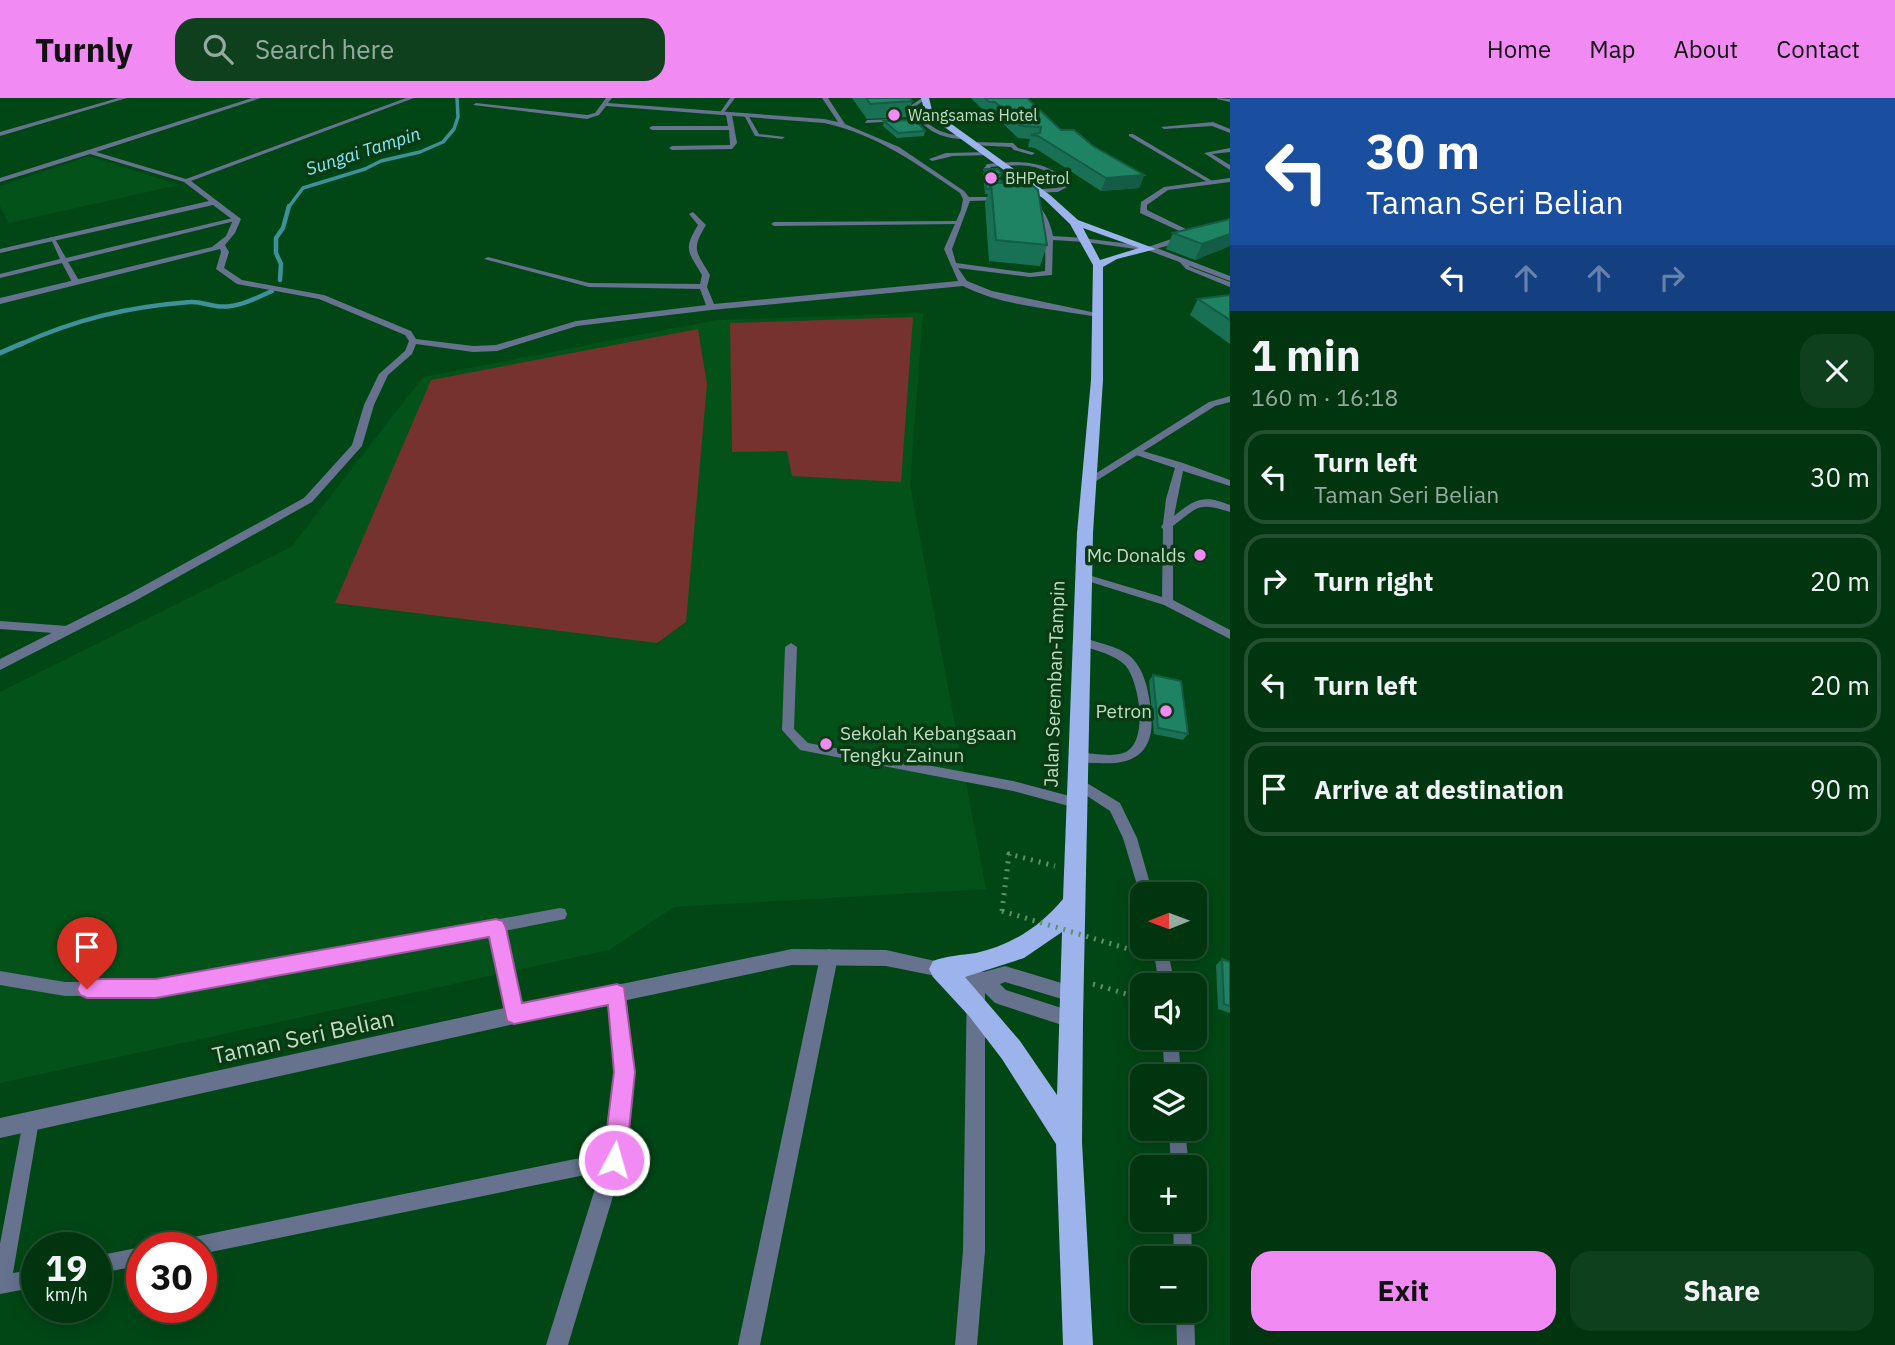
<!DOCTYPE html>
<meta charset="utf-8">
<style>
body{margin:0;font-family:"IBM Plex Sans",sans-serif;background:#0f401e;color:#f1f3f6;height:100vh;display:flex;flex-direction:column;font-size:26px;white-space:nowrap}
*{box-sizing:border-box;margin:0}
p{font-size:23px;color:#96ab9f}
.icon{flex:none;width:38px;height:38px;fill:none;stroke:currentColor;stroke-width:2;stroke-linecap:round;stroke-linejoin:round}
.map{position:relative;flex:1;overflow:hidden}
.panel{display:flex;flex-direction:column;background:#013510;width:665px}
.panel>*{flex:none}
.banner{background:#1a4fa0;color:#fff;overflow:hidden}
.needle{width:46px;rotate:269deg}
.controls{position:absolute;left:1130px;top:784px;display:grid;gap:14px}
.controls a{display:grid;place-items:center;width:77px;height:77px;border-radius:14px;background:#013510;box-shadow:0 4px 18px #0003,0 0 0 2px #235030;font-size:35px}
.speed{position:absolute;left:21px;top:1134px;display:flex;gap:14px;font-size:35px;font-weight:700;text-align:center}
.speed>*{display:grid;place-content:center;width:91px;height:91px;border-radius:50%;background:#013510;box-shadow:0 4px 18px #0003,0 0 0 2px #235030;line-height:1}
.speed small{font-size:18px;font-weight:400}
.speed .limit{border:10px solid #d22;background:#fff;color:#111}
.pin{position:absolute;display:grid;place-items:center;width:60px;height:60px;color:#fff;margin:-72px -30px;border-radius:50% 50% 50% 0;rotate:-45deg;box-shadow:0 0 7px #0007}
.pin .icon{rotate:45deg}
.me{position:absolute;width:77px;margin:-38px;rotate:6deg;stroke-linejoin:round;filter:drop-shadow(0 0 5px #0008)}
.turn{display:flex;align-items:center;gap:24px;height:147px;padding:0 21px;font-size:32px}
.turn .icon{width:91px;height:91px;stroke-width:2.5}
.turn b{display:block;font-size:49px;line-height:60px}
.lanes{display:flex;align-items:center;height:66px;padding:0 21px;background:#0003;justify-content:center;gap:35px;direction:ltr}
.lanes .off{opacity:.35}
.round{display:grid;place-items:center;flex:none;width:74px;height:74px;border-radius:21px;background:#0f401e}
.headline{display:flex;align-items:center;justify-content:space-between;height:119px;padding:0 21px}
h1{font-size:42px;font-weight:700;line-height:52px}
.primary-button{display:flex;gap:14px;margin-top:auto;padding:14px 21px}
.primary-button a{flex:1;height:80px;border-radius:21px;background:#f28af3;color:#111;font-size:28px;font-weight:700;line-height:80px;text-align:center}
.primary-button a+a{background:#0f401e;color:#f1f3f6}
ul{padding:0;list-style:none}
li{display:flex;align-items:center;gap:21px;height:94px;margin:0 14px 10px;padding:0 7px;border:4px solid #235030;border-radius:21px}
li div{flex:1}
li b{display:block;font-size:26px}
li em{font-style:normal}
header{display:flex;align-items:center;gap:42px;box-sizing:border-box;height:98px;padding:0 35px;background:#f28af3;color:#111}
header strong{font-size:33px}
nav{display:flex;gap:38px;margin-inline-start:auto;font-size:24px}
.search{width:490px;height:63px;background:#0f401e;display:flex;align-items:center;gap:18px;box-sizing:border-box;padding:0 24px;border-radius:21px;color:#96ab9f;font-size:26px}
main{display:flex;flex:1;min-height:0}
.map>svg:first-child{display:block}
.built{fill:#025219}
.green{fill:#76322d}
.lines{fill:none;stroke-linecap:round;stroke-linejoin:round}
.stream-far2{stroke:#3e909b;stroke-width:3.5}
.stream-far1{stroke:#3e909b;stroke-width:4.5}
.stream{stroke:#3e909b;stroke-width:5}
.path{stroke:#5e9169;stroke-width:5;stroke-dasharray:2 6;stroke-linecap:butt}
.service{fill:#66728e;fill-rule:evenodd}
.minor{fill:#66728e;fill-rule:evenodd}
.tertiary{fill:#66728e;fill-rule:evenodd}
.trunk{fill:#9cb3eb;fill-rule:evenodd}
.path-bridge{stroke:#5e9169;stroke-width:5;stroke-dasharray:2 6;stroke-linecap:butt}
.wall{fill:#197155}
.shaded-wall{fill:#145c45}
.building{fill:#1d8363;stroke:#145c45;stroke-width:2}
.route{fill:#f28af3;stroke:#9d5a9e;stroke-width:2}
.poi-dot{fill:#f28af3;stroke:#093a14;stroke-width:2.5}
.labels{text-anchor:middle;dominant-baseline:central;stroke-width:7;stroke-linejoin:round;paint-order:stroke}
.far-poi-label{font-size:16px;fill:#c0dfc2;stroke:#093a14;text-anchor:start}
.far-water-label{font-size:18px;font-style:italic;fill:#83ebf9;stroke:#093a14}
.poi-label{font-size:19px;fill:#c0dfc2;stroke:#093a14;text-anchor:end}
.street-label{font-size:19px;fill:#c0dfc2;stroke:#093a14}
.near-street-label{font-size:23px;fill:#c0dfc2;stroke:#093a14}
</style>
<header>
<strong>Turnly</strong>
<div class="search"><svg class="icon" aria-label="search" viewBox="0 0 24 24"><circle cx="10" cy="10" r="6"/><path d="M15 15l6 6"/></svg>Search here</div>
<nav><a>Home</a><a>Map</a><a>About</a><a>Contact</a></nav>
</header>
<main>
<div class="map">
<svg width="1230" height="1247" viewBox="0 0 1230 1247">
<rect width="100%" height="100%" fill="#014715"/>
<path class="built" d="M89,58L179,87L9,125L0,108V88Z
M923,215L910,387L986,791L674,809L609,852L0,985V594L291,449L423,279L716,222Z"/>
<path class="green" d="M913,219L901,384L792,378L787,353L732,354L730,225Z
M698,231L707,286L686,524L657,545L335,505L431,282Z"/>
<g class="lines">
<path class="stream-far2" d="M288,110L303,90L365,71L381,63L420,54L443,44L454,31L458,19L457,0"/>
<path class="stream-far1" d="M280,182L281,166L276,155V140L283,130L289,108
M19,247C76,221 127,209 190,204C199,203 207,207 216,208C235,211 255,201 272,193"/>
<path class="stream" d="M0,255L23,245"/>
<path class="path" d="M1002,813L1009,756L1055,768
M1093,886L1143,901"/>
<path class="service" d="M730,0H735L723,16H719Z
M922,0H927L916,8C926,30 943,37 966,38L968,41C942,42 922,32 910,8Z
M1217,0L1230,1V4L1217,1Z
M729,15L732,17L737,45L732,51L672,52L669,50L672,48L730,47L729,32H652L649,30L652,28H728L726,17Z
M744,17H748L759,36L785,39L782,41L755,38Z
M867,22L898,21L901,23L865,25Z
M1129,36H1133L1214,84L1209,85L1129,38Z
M974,44L1013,45L1018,50L1035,55L1032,57L1014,52L1011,49L972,47Z
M1230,50V54L1212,56L1230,67V72L1204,55Z
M990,54L992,57L953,58L932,63L929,61L946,55Z
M1012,64C1037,64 1054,69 1071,87L1058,94L1030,95L1028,92L1057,90L1064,87C1042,64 1021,66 991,69L986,74L983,72L987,66Z
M237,119L240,121L239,122L68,164L80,184L79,186H73L62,165L0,180V176L60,161L50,139H54L66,160Z
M959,123V125L957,126L774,128L771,126L774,124Z
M1178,160H1182L1190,169L1230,184V189L1186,171L1177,161Z
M1136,351L1183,365L1230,382V388L1183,373L1174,418C1195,401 1203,396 1230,407V414C1198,404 1199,408 1173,428V502L1230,532V541L1164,507L1081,481L1080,479L1085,476L1162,499L1163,431L1161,429L1163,426L1166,401L1175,370L1133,356L1131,354Z
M0,523L67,528L73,532L67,536L0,531Z
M1084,540C1099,545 1122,549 1133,561C1144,573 1148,591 1150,606C1157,647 1142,668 1099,665C1090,665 1081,665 1073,662L1071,659L1073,656L1077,654C1091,655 1113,660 1126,654C1149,642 1139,582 1125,567C1114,556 1094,552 1080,547L1078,544Z
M791,545L797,549L794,631L808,645L1013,683L1081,701L1083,705L1081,709L1076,710L1013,693L800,652L782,632L785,549Z
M1077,679L1120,705L1137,740L1153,796H1143V801L1141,800L1123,740L1110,713L1072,688L1071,684L1072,680Z
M560,810L565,811L567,816L565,821L504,833L522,917L520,922L514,925L508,922L506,917L490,835L156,897L65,898L0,887V873L65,884L156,883Z
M1153,849H1167L1175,887H1159Z
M1162,940H1178L1181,978H1165Z
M31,1015L37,1017L39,1023L13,1175L37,1171V1189L0,1196V1146L23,1023L25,1017Z
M1169,1031H1185L1189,1069H1171Z
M614,1053L620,1056L623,1062L620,1068L614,1071L201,1156V1150H175L177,1143L184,1141Z
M1173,1122H1191L1192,1160H1174Z
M142,1149L144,1150H142V1167L96,1176V1158Z
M1176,1213H1194L1195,1247H1177Z"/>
<path class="minor" d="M252,0H261L96,54L186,81L406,0H414L191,83L241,121L235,135L225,147L229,154L224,170L242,182L324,197L411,233L416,241L473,248L496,247L576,223L706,207L700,191L589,189L484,161L488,159L589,185L700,186L702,177C688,153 683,152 698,127L689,116L693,114L706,127C691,152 696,153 710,177L707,189L714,206L958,183L944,151L961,112L963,101L960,95C917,66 876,36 824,25L606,8L599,17L587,21L473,7L476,5L587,17L595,15L606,0H612L608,5L824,21L838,24L822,0H828L845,26L899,49L964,93L969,99H1007L1005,102L970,103L952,151L956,165L1030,175L1045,173C1046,146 1046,124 1027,104L1031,102C1044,110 1050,123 1053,138L1085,140L1089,142L1085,144L1053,142L1052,177L1030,179L958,170L967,183L992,193L1101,216L1097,219C1054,211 1002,208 963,188L711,212L577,228L497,253L473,254L416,246L412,256L388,277L374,307L362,348L312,404L135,503L0,572V561L127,497L304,400L352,347L364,307L379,276L405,253L409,243L405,237L319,201L237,186L216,171L221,154L220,151L0,206V200L212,149L226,138L233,122L213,107L0,155V151L209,103L184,84L90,56L0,84V80Z
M1213,24L1230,31V35L1212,28L1164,31L1161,29Z
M1230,80V84L1168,92L1147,107V112L1194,135L1192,141L1148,153V149L1186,136L1140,115L1141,104L1164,89Z
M829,851L835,853L838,859L760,1247H738L820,859L823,853Z
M976,872L982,874L985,880V1153L977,1247H955L963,1153L967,880L970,874Z
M617,888L623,890L626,896L634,974L624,1062L568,1247H546L604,1062L616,974L608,896L611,890Z"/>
<path class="tertiary" d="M118,0H127L0,38V34Z
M1082,140L1154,149L1230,178V183L1150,153L1085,144L1081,142Z
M1230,298V304L1215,308L1093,385L1089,386L1084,383L1209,304Z
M792,851L886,852L984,874L1005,868L1078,890L1081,896L1078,902L1072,904L1005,884L1000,886L1006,892L1077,915L1080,921L1077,927L1071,930L1001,907L995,905L979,889L941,879L886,868L792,867L514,926L0,1040V1020L514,908Z"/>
<path class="trunk" d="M921,0H929L932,12L1050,97L1078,122L1156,151L1117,161L1103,169V282L1093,435L1083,921L1082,1044L1093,1247H1063L1056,1046L1002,961L969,918L933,879L929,871L933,863C946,858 961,857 976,855C1011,847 1040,829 1063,801L1077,435L1091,282L1093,167L1070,126L1044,101L925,15ZM1083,130L1139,150L1100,162ZM1062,834L1057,997L1020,943L965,879L1024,860Z"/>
<path class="path-bridge" d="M1002,813L1142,855"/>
</g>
<path class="wall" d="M852,0H910L912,3L909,19L867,21Z
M971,0H1027L1061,32L1093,48L1144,77L1139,90L1101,93L1035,50L1028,49L1030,41L1018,40L992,15H986Z
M884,23L925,33L924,38L897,40L883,28Z
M985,71L1002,75L1000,80L997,81L1047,147L1040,168L989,163L985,105L988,96H985L983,76Z
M1230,121V148L1195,162L1166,151L1173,135Z
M1230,197V246L1190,217L1198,201Z
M1153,577L1188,636L1183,642L1154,636L1149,583Z
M1222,861L1230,864V915L1218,911L1216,867Z"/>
<path class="shaded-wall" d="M1144,77L1139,90L1101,93L1106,80Z
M1230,136V148L1195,162L1202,146Z"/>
<path class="building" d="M866,0H910L912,3L870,6Z
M985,0H1027L1061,32H1074L1093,48L1144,77L1106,80L1038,38L1031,37L1040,35L1041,29L1021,28L995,4H989Z
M916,22L925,33L898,35L884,23Z
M985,71H998L1002,75L996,78L997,81L1005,85H991L989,91H986Z
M991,85H1019L1033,88L1038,92L1047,147L996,142Z
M1230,121V136L1202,146L1173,135Z
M1230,197V222L1198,201Z
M1153,577L1181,583L1188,636L1158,630Z
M1222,861L1230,864V908L1224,906Z"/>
<path class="route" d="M496,821L503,823L506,830L522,905L617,886L624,889L635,974L626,1062L622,1070L614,1074L606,1070L603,1062L614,974L608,907L514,926L507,923L489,839L156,900H87L80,897L77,891L80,884L87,881H156Z"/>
<g class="poi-dot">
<circle cx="894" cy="17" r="7"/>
<circle cx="991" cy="80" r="7"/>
<circle cx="1200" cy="457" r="7"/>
<circle cx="1166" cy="613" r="7"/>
<circle cx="826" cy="646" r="7"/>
</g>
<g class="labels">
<g class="far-poi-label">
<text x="908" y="17">Wangsamas Hotel</text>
<text x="1005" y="80">BHPetrol</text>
</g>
<g class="far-water-label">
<text transform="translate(363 53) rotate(-18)">Sungai Tampin</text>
</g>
<g class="poi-label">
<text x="1186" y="457">Mc Donalds</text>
<text x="1152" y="613">Petron</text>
<text x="840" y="635" text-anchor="start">Sekolah Kebangsaan<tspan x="840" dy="22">Tengku Zainun</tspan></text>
</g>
<g class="street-label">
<text transform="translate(1054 586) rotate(-88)">Jalan Seremban-Tampin</text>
</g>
<g class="near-street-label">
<text transform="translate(303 938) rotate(-12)">Taman Seri Belian</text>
</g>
</g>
</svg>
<div class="controls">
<a><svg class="needle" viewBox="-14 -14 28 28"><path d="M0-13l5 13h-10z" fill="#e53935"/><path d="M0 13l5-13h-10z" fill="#96ab9f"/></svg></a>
<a><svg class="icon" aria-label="sound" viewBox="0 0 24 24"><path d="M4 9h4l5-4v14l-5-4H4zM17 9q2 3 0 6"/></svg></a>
<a><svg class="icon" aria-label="layers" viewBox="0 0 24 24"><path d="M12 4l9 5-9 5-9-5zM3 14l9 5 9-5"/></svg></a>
<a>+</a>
<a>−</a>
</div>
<div class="speed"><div>19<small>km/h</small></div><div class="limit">30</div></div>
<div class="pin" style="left:87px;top:891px;background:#d93025"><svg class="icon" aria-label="arrive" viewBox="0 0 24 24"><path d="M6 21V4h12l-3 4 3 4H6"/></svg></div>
<svg class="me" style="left:614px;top:1062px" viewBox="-20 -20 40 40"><circle r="17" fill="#f28af3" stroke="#fff" stroke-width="3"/><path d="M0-11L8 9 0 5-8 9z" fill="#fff"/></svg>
</div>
<section class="panel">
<div class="banner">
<div class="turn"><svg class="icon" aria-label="left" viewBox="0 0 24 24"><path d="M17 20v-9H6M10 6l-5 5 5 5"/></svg><div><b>30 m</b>Taman Seri Belian</div></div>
<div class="lanes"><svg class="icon" aria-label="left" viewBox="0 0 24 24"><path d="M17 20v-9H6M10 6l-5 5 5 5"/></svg><svg class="icon off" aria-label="ahead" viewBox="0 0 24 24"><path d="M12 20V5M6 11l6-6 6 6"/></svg><svg class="icon off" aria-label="ahead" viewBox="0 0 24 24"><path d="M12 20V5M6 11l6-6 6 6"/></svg><svg class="icon off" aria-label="right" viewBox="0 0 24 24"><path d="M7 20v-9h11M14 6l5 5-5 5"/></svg></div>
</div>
<div class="headline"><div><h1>1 min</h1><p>160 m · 16:18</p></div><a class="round"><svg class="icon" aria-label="close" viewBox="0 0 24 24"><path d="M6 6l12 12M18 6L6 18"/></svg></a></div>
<ul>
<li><svg class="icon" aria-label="left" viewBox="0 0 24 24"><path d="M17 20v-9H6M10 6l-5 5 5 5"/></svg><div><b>Turn left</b><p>Taman Seri Belian</p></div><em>30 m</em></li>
<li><svg class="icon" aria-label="right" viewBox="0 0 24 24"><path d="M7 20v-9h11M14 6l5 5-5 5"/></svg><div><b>Turn right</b></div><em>20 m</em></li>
<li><svg class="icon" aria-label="left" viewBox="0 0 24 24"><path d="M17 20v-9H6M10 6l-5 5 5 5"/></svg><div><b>Turn left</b></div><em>20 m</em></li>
<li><svg class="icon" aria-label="arrive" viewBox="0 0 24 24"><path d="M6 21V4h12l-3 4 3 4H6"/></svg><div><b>Arrive at destination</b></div><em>90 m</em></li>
</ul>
<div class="primary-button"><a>Exit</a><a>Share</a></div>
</section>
</main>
